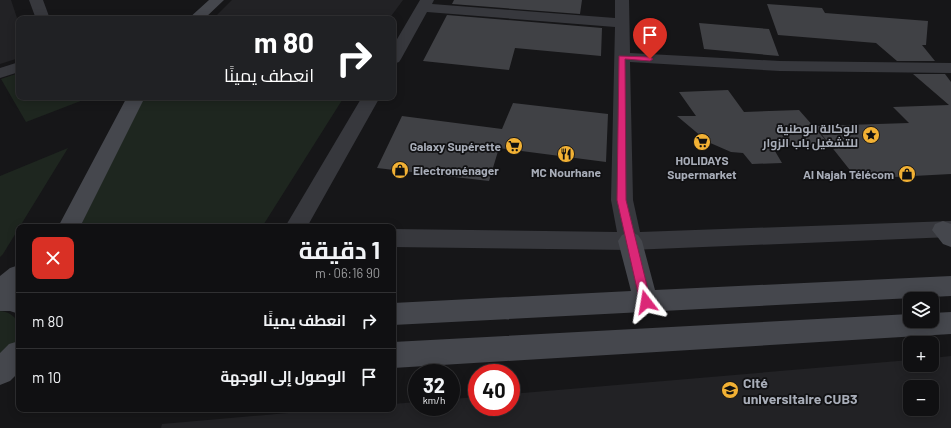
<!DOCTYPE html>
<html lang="ar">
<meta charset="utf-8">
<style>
body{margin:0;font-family:Barlow,Cairo,sans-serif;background:#1e1e20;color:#f1f3f6;direction:rtl;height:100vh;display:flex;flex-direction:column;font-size:15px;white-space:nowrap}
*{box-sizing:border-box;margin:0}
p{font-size:13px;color:#9c9d9f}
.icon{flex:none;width:22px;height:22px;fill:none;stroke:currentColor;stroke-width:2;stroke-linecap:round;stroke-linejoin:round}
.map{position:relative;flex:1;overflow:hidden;direction:ltr}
.drawer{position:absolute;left:16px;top:224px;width:380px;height:188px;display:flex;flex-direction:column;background:#101012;border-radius:8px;box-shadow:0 2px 10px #0003,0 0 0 1px #303032;direction:rtl}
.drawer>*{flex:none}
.banner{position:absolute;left:16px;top:16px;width:380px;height:84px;border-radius:8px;box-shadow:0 2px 10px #0003,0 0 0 1px #303032;direction:rtl;background:#202124;color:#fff;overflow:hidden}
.tools{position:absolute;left:903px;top:292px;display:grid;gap:8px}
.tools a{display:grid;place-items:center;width:36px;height:36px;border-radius:8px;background:#101012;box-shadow:0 2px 10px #0003,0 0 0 1px #303032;font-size:20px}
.speed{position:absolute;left:408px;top:364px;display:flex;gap:8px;font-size:20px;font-weight:700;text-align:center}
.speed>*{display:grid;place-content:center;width:52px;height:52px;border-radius:50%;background:#101012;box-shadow:0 2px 10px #0003,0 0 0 1px #303032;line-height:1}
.speed small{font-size:10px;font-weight:400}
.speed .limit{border:6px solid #d22;background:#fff;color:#111}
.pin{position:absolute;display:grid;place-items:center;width:34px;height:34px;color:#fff;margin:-41px -17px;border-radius:50% 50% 50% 0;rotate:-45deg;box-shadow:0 0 4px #0007}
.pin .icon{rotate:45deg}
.me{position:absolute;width:44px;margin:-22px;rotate:346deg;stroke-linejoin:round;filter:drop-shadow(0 0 3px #0008)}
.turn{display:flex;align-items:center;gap:14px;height:84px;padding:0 16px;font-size:18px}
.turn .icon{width:52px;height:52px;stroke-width:2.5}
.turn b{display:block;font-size:28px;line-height:34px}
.round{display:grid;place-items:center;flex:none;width:42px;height:42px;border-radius:8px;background:#1e1e20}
.summary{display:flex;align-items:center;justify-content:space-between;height:68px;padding:0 16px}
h1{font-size:24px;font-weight:700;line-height:30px}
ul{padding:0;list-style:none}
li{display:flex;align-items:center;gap:12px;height:56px;padding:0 16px;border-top:1px solid #303032}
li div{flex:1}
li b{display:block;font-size:15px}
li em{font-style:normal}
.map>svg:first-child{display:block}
.built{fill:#222225;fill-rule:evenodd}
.green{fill:#1e261f}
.building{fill:#404145}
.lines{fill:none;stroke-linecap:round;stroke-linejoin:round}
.street{fill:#37383d;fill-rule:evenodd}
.secondary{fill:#45474d;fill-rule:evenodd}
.route{fill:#db2777;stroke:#8e194d}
.labels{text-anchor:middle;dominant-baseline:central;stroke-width:3.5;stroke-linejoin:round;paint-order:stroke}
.poi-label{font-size:12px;font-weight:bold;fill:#a8adb8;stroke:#111113;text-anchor:end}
.near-poi-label{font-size:14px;font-weight:bold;fill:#a8adb8;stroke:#111113;text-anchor:start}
</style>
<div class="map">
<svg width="951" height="428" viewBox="0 0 951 428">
<rect width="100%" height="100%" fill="#161618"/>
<path class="built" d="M0,0H11L19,24V58L0,64Z
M232,0H403L389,19H213Z
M951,356V428H161L162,424L333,409H393V404L417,402V407H451V399L477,397V407H511V394L910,360V365H932V358ZM910,387H932V409H910Z"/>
<path class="green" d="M19,73V97H91L26,122L1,79Z
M143,97H344L262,227H80Z
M68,148L3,254L0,257V176Z
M0,311C20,313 24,331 13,346C10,351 4,356 0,360Z"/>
<path class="building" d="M454,0H582L580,14L452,4Z
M767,4L822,8L825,13L928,21L926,45H922L935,61H897L876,43L778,35Z
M447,15L602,28L601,56L515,48L509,70L423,61Z
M699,23L769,29L779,56L704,49Z
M913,74H945L951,82V174L857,179L815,126L909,123L893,107L949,105Z
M728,90L744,112L799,110L829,144L772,146L782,163L752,164L743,153L731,152L708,142L677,116H696L679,92Z
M513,103L608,114L606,162L499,148L489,181L377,168L402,116L502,129Z"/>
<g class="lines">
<path class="street" d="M29,0H43L50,19H36Z
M420,0H434L432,4L615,18V0H629L630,53L780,61L951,63V73L780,71L630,62L633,200L640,232L951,221V237L630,250L393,247V229L617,232L611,200L615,27L427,12L401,59L399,62L393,64V46Z
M19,62V72L0,78V68Z
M362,97H380L307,227H285Z"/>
<path class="secondary" d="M209,0H224L204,19H188Z
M127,97H145L80,227H58Z
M943,221L951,224V247L943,244L932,230L935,224Z
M630,232L638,235L642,241L655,290L951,276V296L393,325V303L631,291L618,241L622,235Z
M19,265V289L17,290L19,291V314L10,311H0V276L10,268Z
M951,312V334L393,368V342L910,314V321H932V313Z
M19,341V372L10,381L0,385V353L9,344Z"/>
</g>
<path class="route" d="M619,56L650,57L653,59L650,61L625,59L626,200L651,302L649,305H642L640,302L617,200Z"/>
<defs>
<g id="sight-disc" transform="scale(0.9)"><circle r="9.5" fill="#f2b134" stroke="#111113"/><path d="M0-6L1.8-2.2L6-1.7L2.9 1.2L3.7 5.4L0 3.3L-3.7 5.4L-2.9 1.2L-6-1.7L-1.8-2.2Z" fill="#111"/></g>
<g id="supermarket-disc" transform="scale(0.9)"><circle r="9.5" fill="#f2b134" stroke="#111113"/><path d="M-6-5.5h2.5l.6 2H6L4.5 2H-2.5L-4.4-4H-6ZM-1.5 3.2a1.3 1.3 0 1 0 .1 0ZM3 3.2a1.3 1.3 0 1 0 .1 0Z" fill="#111"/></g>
<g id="restaurant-disc" transform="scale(0.9)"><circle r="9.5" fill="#f2b134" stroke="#111113"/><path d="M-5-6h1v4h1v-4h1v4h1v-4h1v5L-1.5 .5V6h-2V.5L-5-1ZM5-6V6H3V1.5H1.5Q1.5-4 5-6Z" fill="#111"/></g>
<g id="shop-disc" transform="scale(0.9)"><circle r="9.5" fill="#f2b134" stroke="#111113"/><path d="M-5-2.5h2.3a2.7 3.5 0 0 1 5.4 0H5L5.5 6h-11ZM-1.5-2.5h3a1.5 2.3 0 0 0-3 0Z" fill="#111"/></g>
<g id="university-disc" transform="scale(0.9)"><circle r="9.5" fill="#f2b134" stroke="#111113"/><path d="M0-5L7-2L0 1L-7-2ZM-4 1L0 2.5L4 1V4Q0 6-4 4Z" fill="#111"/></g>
</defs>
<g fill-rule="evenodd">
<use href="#sight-disc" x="871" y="135"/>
<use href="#supermarket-disc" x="702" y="142"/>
<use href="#supermarket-disc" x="514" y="146"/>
<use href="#restaurant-disc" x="566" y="154"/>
<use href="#shop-disc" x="400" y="170"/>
<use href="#shop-disc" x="907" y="174"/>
<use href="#university-disc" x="730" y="390"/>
</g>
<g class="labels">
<g class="poi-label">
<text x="858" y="128">الوكالة الوطنية<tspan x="858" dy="14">للتشغيل باب الزوار</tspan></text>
<text x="501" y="146">Galaxy Supérette</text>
<text x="702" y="160" text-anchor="middle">HOLIDAYS<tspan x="702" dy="14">Supermarket</tspan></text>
<text x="413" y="170" text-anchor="start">Electroménager</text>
<text x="566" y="172" text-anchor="middle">MC Nourhane</text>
<text x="894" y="174">Al Najah Télécom</text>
</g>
<g class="near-poi-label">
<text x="743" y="382">Cité<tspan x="743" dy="16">universitaire CUB3</tspan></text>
</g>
</g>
</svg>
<div class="tools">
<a><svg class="icon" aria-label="layers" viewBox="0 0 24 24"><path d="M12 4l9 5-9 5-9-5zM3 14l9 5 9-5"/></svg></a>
<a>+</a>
<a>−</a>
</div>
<div class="speed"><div>32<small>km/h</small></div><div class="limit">40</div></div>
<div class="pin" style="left:650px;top:59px;background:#d93025"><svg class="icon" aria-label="arrive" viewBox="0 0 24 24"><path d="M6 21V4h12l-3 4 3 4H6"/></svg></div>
<svg class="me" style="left:646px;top:302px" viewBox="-20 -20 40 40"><path d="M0-17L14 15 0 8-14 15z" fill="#db2777" stroke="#fff" stroke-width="4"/></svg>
<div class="banner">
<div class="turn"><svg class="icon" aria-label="right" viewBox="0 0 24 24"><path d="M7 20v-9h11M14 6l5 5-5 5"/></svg><div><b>80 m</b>انعطف يمينًا</div></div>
</div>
<section class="drawer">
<div class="summary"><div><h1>1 دقيقة</h1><p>90 m · 06:16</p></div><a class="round" style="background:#d93025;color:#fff"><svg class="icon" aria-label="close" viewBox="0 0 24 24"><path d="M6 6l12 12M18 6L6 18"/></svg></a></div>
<ul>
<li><svg class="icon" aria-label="right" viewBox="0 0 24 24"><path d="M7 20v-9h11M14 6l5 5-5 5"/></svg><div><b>انعطف يمينًا</b></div><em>80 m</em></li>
<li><svg class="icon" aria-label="arrive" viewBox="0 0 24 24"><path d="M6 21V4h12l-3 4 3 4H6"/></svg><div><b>الوصول إلى الوجهة</b></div><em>10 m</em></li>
</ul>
</section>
</div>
